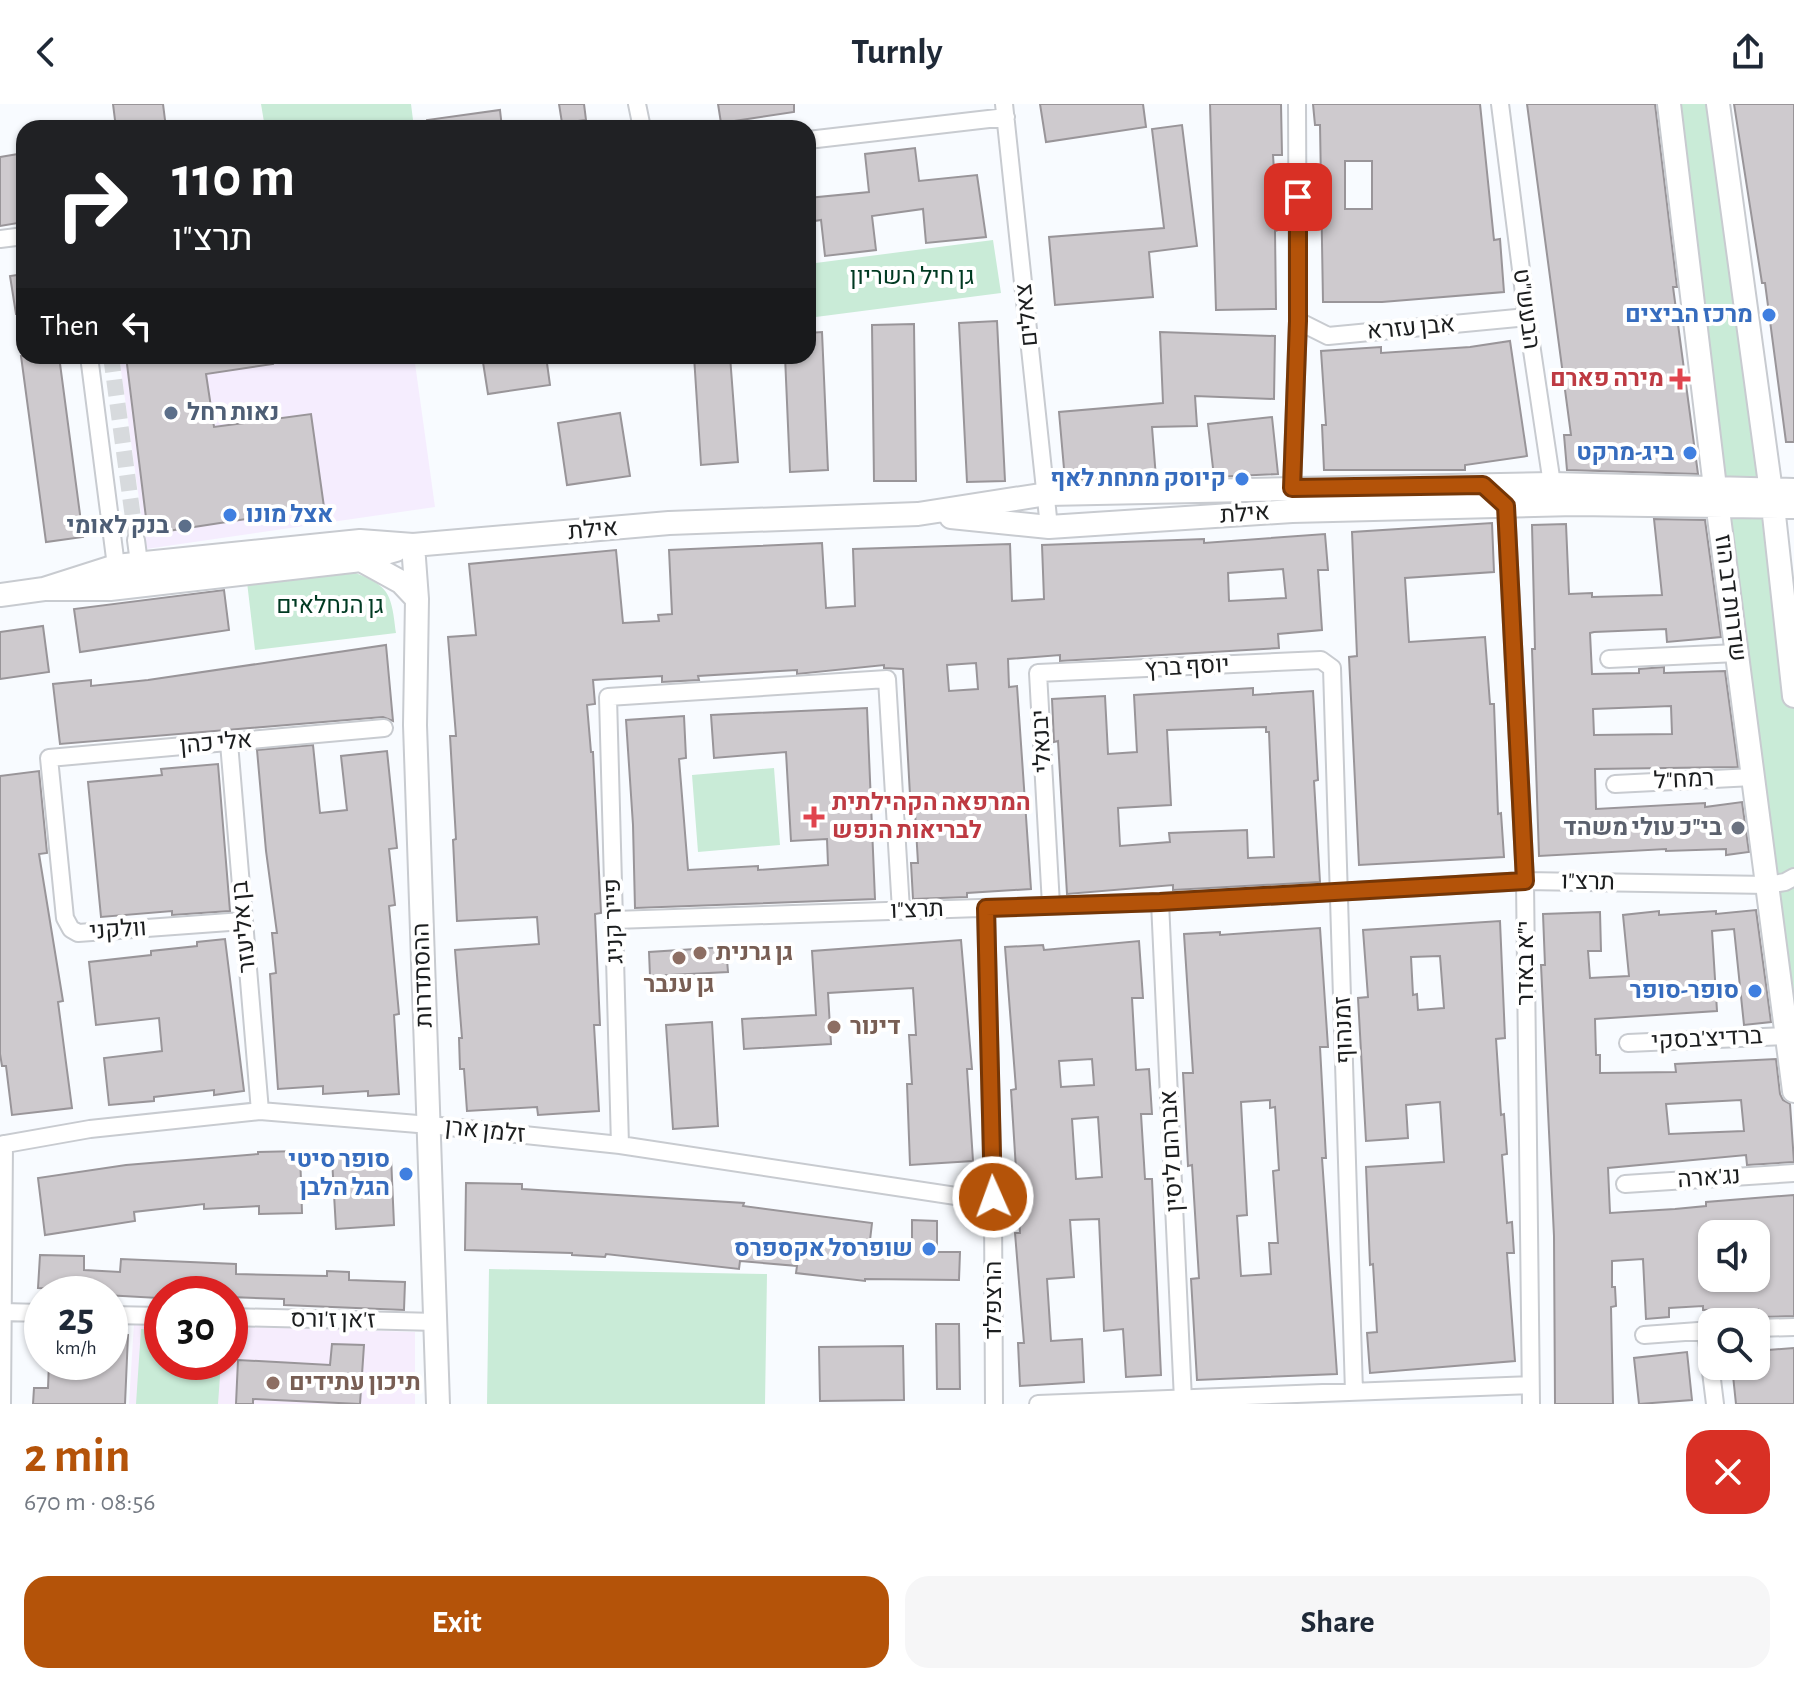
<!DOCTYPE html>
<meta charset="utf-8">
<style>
body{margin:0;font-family:"Alegreya Sans",Heebo,sans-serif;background:#f6f6f7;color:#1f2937;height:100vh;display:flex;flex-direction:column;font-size:30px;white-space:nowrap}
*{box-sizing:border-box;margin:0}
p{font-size:26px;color:#747a83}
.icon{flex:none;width:44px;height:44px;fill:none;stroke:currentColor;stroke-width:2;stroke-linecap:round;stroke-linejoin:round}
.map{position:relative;height:1300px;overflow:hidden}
.details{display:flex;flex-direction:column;background:#fff;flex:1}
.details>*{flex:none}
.guide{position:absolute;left:16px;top:16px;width:800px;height:244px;border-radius:24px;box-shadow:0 2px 6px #0004;background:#202124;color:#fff;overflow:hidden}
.tools{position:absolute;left:1698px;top:1116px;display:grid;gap:16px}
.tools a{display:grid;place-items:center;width:72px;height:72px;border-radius:16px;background:#fff;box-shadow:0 2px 6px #0004;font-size:40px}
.speed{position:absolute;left:24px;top:1172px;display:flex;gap:16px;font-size:40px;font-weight:700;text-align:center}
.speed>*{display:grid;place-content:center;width:104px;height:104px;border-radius:50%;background:#fff;box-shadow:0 2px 6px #0004;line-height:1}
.speed small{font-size:20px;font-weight:400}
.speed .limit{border:12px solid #d22;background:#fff;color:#111}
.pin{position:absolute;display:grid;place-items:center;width:68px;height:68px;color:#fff;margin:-34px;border-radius:16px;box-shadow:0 4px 12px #0006}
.me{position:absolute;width:88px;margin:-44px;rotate:358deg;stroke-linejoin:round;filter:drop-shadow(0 0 6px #0008)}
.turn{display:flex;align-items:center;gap:28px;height:168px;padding:0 24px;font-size:36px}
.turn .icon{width:104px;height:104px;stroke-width:2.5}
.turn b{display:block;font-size:56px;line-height:68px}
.then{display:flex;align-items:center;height:76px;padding:0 24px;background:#0003;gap:16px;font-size:30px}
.round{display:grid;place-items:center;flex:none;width:84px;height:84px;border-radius:24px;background:#f6f6f7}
.summary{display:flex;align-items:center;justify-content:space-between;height:136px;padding:0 24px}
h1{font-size:48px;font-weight:700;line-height:60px;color:#b45309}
.cta{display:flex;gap:16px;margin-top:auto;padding:16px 24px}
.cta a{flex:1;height:92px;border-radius:24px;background:#b45309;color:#fff;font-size:32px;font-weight:700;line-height:92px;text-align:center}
.cta a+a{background:#f6f6f7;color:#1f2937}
header{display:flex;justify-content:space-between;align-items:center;height:104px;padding:0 24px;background:#fff;font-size:36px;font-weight:700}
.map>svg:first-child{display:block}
.commercial{fill:#f5edfe}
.education{fill:#f6edfd}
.green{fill:#c9ebd7}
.building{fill:#cecace;stroke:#999599;stroke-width:2;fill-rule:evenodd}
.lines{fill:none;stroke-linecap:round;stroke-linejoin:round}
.street-tunnel{stroke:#d7dadd;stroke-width:16;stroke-dasharray:16 8;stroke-linecap:butt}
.street-casing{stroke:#c8cbd0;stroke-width:20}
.secondary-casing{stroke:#c8cbd0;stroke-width:26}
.street{stroke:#fff;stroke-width:16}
.secondary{stroke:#fff;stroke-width:22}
.route-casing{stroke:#753606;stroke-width:20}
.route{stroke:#b45309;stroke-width:14}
.shop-dot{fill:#3f7fe0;stroke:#fff;stroke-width:3}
.health-dot{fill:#e0444e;stroke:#fff;stroke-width:3}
.service-dot{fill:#5c6f8a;stroke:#fff;stroke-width:3}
.worship-dot{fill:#6b7280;stroke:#fff;stroke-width:3}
.education-dot{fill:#8d6e63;stroke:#fff;stroke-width:3}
.labels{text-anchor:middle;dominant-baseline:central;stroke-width:8;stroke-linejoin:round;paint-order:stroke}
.park-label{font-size:24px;fill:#003a22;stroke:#fff}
.street-label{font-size:24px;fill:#1c1e1f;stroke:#fff}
.shop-label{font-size:24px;font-weight:bold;fill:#366cbe;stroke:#fff;text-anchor:end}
.health-label{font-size:24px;font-weight:bold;fill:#be3a42;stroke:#fff;text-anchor:end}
.service-label{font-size:24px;font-weight:bold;fill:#4e5e75;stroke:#fff;text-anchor:start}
.worship-label{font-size:24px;font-weight:bold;fill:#5b616d;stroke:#fff;text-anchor:end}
.education-label{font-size:24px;font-weight:bold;fill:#785e54;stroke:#fff;text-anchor:start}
</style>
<header><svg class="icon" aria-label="back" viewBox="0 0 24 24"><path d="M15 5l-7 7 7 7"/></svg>Turnly<svg class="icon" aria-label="share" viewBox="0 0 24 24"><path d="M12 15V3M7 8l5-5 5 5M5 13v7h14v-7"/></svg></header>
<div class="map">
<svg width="1794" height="1300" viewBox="0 0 1794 1300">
<rect width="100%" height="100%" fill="#f8fbff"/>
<path class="commercial" d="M119,252H414L435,403L146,445Z"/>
<path class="education" d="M134,1219L162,1220V1258H230V1222L415,1228V1300H129Z"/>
<path class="green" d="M261,0H411L414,24H265Z
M1669,0H1718L1771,384L1715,382Z
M993,136L1001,189L808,214V160Z
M1718,402H1773L1794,592V987Z
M346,465C388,482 391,484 396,529L255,546L247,478Z
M774,664L780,741L698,748L692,671Z
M489,1165L767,1170L765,1300H487Z
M141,1225L162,1227V1258H221L218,1300H136Z"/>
<path class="building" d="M113,0H163L166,24H116Z
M559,0H584L586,16L562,19Z
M718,0H794V8L721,19Z
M1040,0H1143L1146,23L1046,38Z
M1210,0H1281L1282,51H1273L1278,126L1275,127L1276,205L1216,206Z
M1313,0H1480L1494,136L1500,135L1504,188L1382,198H1323L1320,21H1315ZM1345,57H1372V105H1345Z
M1527,0H1655L1677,183H1673L1698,370L1567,366L1564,331H1571Z
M1734,0H1794V338H1786L1765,179H1762Z
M500,6L502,24H427V16Z
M1182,21L1197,142L1149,148L1153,193L1055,201L1049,133L1164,124L1152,25Z
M915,44L919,77L977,71L986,133L926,139L923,105L872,112L876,146L825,152L821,116L808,118V94L869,88L865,50Z
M24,49V118L0,122V53Z
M24,170V210H16L10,172Z
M997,217L1005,377L967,378L959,219Z
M914,220L916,377H874L872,221Z
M822,228L828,366L790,368L785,252H808V229Z
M1160,228L1275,232L1274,295L1195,292L1197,322L1152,323L1156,374L1065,376L1059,308L1163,299Z
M1510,237L1527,352L1465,361V366H1324L1322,321H1326L1321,247L1381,243V249L1470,243Z
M21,252H59L83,433L46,438Z
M126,252H272L273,260L206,270L214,323L311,310L324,403L148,430Z
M482,252H546L550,281L488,290Z
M694,252H730L738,358L701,361Z
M620,309L630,372L567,381L558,319Z
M1272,313L1278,370L1214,373L1208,320Z
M1654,415L1705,416L1721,533L1667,538L1666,525L1594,528L1590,529L1592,570L1639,569V565L1664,563V569L1725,567L1738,663L1595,665L1596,705L1705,699V703L1742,698L1749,748L1726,751V745L1666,747V745L1539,752L1532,545H1535L1532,421L1566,420L1569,490L1592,489V493L1662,491ZM1671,602L1672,630L1594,631L1593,605Z
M1492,419L1494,468L1405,474L1409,538L1485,533L1490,600H1494L1498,710L1501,709L1504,753L1359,761L1349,553L1357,552L1352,428Z
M1325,430L1328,466H1318L1322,526L1278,530L1279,544L1060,557V551L1008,555L1009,583L1017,582L1031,785L967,789V793L913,795L911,759H918L914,691H910L903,565L884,564V561L797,570V566L698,572L699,576L662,578V572L593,576L595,600L587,601L591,648H593L601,809L595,810L600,921H594L599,1007L538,1011L537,1003L467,1007L464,965H460L459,934H462L455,846L539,840L537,813L457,817L453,736L456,735L450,632H456L448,533L476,531L469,460L616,446L623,519L659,517L658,511L672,510L669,446L822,439L826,504L855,502L853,445L1010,440L1012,497L1044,495L1042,441L1204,435V439ZM1283,465L1286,494L1229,497L1228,469ZM976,559L978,585L949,587L947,561Z
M224,486L229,526L80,548L74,505Z
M43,522L49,568L0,575V528Z
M386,541L393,617L383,613L60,640L53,580L91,576V582L148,576Z
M1253,584V591L1313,587L1318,676L1314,677L1320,778L1173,786V781L1067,790L1058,637L1054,638L1052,595L1105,592L1108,650L1137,648L1134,591ZM1266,623V628H1269L1274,753L1248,754L1247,726L1169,729L1170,738L1120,742L1118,704L1171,701L1167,626Z
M867,604L875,795L635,804L633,721L626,616L684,612L686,654L679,655L688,766L758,762V766L828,761L827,735L791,737L786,648L714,654L711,611Z
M313,641L320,709L347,706L341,652L387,647L397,744L389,745L395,801L389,802L399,910L394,911L399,990L368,992V987L323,990V982L278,985L270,870L276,869L272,829H277L266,747L257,646Z
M218,660L230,807L172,811V807L101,813L88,678L162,671L161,665Z
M39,667L47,749L39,750L63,897L58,898L72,1004L12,1011L6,962H2L0,950V672Z
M1756,806L1771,918L1744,921L1734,825L1712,827L1717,907L1595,915L1596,951H1600V969L1676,968L1675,960L1776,955L1780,990L1783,996L1790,1000L1794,1058L1747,1061L1746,1051L1608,1064L1610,1109L1675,1105L1706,1102V1098L1794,1091V1212L1758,1213V1205L1703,1206V1202L1669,1204V1213L1646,1215L1643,1155L1612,1157V1183H1615L1616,1202L1611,1203L1613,1300H1555L1554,1132L1541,861H1545L1543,810L1600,808L1601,847H1588L1590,874L1629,872L1623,811L1659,807V811L1716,807V810ZM1741,996L1744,1027L1669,1030L1666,1000ZM1712,1130H1756V1174H1712Z
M1500,817L1505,934L1496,935L1501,1011L1504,1010L1507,1050L1502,1051L1507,1119L1512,1118L1514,1149H1507L1515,1257L1370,1269L1367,1229L1377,1228L1373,1160L1370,1161L1366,1063L1444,1058L1440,998L1406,1001L1408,1034L1366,1037L1358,894L1368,893L1363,826ZM1440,852L1444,904L1418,906L1417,890L1413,891L1411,853Z
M1320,824L1328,943H1320L1326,1054H1322L1337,1270L1197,1276L1191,1175L1199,1174L1192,1061L1188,1062L1183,969H1193L1184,830L1220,828V831ZM1270,996V1004L1275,1003L1279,1066L1273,1067L1278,1139H1269L1271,1170L1241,1172L1237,1112L1247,1111L1241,998Z
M225,835L244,987L214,991V986L154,993V997L109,1001L104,954L162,947L159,914L96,921L89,858L151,851V847L197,842V838Z
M961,836L972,965H967L973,1057L910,1061L907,980H912L909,931H916L913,884L828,889L831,940L744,945L742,915L816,911L812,847Z
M1139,837L1143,894H1132L1136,966L1149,965L1152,1010H1141L1145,1075H1152L1161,1271L1126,1273L1123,1225L1104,1227L1099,1115L1070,1116L1074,1173L1047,1175L1051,1237L1082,1235L1084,1278L1020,1282L1018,1239H1024L1015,1129H1020L1011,986L1016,985L1005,843L1043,841L1044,846ZM1092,955L1094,981L1061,983L1059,957ZM1098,1013L1102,1073L1076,1075L1072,1015Z
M726,843L728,868L650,872L649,848Z
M712,918L718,1022L673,1025L666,921Z
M300,1047L302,1109L259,1110V1102L204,1105V1100L134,1108L135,1117L45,1131L38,1074L126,1061L258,1050V1048Z
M391,1052L394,1121L336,1125L332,1055Z
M466,1079L522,1080V1085L744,1099L743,1102L872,1119L869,1145L912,1146V1116L937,1117V1148H960L959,1176L865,1175V1177L796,1169L797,1162L740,1157L739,1165L606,1150L605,1153L572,1151V1149L465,1146Z
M40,1151L84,1152V1166L120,1168L121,1155L236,1160V1170L327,1172V1167L349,1168V1176L405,1178L404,1206L284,1201V1195L230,1193V1190H158V1194L87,1190V1186L38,1184Z
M936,1220H959L960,1285H937Z
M110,1230L128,1231L125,1300H33L34,1284H48L49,1258H110Z
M332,1240L364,1241L360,1300L253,1295V1300H236L238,1256L330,1261Z
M903,1242L904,1296L820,1297L819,1243Z
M1794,1244V1300H1736L1732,1262H1756V1247Z
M1687,1248L1692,1296L1639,1300L1634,1254Z"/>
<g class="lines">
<path class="street-tunnel" d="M111,252L136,436"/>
<g class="street-casing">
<path id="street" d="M637,0L642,24
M1004,0L1049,423
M1500,0L1527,213L1552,380L1561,387
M808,36L1006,13
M0,135L24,132
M1298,217L1328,232L1527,213
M89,252L116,462L121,469
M1292,384L1298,217L1297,0
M1500,397L1506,402L1525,777L1531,1300
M135,470L139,459L136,436
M1609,555L1737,549
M229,639L260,1007
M1615,680L1753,673
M1160,798L1183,1296
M1051,801L1038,569L1321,556L1332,564L1354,1288
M986,804L993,1100L994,1300
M614,816L1160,798L1525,777L1768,781L1785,778L1794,773
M243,817L78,829L71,825L65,814L49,654L384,624
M1628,939L1787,932
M0,1041L90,1025L260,1007L430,1021L620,1041L969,1094L993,1100
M620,1041L608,593L887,575L901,806
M1625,1080L1794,1069
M3,1208L42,1209
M110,1211L162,1212
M230,1213L437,1218
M1756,1224L1794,1223
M1706,1227L1715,1300
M1644,1231L1712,1226
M2,1300L4,1040
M1038,1300L1530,1281"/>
</g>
<g class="secondary-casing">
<path id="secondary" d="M1669,0L1714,375L1794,987
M1718,0L1773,402L1794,592
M951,413L1049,423L1292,407L1575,400L1794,403
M413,441L417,495L415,621L438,1300
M361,456L401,478L417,495
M44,485L116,462L360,437L413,441L669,419L918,410L1047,390L1552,380L1794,386
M0,491L44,485H110L361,456L396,446"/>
</g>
<use href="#street" class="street"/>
<use href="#secondary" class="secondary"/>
</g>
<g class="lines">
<g class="route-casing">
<path id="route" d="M993,1093L986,804L1160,798L1525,777L1506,402L1483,381L1292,384L1298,217V93"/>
</g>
<use href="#route" class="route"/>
</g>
<g class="shop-dot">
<circle cx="1769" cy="211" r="8"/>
<circle cx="1690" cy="349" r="8"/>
<circle cx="1242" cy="375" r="8"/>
<circle cx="230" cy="411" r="8"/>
<circle cx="1755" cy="887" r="8"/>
<circle cx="406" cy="1070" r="8"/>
<circle cx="929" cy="1145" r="8"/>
</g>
<g class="health-dot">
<path d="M1676 263h8v8h8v8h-8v8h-8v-8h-8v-8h8z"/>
<path d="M810 701h8v8h8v8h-8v8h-8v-8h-8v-8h8z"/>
</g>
<g class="service-dot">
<circle cx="171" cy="309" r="8"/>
<circle cx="185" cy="422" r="8"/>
</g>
<circle class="worship-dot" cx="1738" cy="724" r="8"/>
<g class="education-dot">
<circle cx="700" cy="849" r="8"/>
<circle cx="679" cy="854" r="8"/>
<circle cx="834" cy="923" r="8"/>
<circle cx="273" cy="1279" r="8"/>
</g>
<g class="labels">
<g class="park-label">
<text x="912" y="173">גן חיל השריון</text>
<text x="330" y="502">גן הנחלאים</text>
</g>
<g class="street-label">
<text transform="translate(1526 205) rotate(82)">הבעש"ט</text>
<text transform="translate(1027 211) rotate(-96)">צאלים</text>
<text transform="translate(1411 224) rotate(-5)">אבן עזרא</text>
<text transform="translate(1245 410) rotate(-4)">אילת</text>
<text transform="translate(593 426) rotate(-5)">אילת</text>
<text transform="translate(1730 494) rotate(83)">שדרות דב הוז</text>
<text transform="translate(1187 563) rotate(-3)">יוסף ברץ</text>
<text transform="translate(1042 637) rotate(-93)">יבנאלי</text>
<text transform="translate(216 639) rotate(-5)">אלי כהן</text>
<text transform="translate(1684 676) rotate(-3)">רמח"ל</text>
<text transform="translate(1588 778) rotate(1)">תרצ"ו</text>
<text transform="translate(917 806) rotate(-2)">תרצ"ו</text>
<text transform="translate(614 817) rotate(-92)">פייר קניג</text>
<text transform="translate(244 823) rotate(-95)">בן אליעזר</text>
<text transform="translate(118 826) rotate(-4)">וולקני</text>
<text transform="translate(1526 859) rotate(-90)">י"א באדר</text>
<text transform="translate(423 871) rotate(-92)">ההסתדרות</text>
<text transform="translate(1344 926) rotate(-92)">זמנהוף</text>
<text transform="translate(1707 935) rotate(-3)">ברדיצ'בסקי</text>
<text transform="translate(485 1027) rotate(6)">זלמן ארן</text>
<text transform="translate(1172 1047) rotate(-93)">אברהם ליסין</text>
<text transform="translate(1709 1074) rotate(-4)">נג'ארה</text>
<text transform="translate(994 1196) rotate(-90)">הרצפלד</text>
<text transform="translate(333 1216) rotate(1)">ז'אן ז'ורס</text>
</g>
<g class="shop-label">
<text x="1753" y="211">מרכז הביצים</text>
<text x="1674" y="349">ביג-מרקט</text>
<text x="1226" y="375">קיוסק מתחת לאף</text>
<text x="246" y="411" text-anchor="start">אצל מונו</text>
<text x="1739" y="887">סופר-סופר</text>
<text x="390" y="1056">סופר סיטי<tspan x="390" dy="28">הגל הלבן</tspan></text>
<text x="913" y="1145">שופרסל אקספרס</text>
</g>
<g class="health-label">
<text x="1664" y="275">מירה פארם</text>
<text x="832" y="699" text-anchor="start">המרפאה הקהילתית<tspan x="832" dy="28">לבריאות הנפש</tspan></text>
</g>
<g class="service-label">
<text x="187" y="309">נאות רחל</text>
<text x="169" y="422" text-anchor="end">בנק לאומי</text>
</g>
<g class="worship-label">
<text x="1722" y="724">בי"כ עולי משהד</text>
</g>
<g class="education-label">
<text x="716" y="849">גן גרנית</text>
<text x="679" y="881" text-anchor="middle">גן ענבר</text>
<text x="850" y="923">דינור</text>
<text x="289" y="1279">תיכון עתידים</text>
</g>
</g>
</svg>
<div class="tools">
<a><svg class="icon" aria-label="sound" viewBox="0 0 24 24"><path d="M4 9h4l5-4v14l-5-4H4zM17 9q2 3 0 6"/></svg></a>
<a><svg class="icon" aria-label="search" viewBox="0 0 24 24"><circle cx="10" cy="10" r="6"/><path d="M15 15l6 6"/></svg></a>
</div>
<div class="speed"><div>25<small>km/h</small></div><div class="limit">30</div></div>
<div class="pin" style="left:1298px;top:93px;background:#d93025"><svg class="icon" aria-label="arrive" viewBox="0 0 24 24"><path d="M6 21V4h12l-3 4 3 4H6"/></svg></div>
<svg class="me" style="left:993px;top:1093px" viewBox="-20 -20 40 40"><circle r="17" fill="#b45309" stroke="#fff" stroke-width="3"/><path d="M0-11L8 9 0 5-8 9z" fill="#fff"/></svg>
<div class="guide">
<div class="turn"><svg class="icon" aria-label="right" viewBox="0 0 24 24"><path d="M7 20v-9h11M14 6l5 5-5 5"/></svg><div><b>110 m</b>תרצ&quot;ו</div></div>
<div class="then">Then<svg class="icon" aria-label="left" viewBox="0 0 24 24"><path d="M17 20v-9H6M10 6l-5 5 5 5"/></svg></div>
</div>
</div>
<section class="details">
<div class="summary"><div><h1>2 min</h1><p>670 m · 08:56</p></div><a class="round" style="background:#d93025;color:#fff"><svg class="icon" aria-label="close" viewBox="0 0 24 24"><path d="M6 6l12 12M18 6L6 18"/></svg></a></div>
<div class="cta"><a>Exit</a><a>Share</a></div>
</section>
